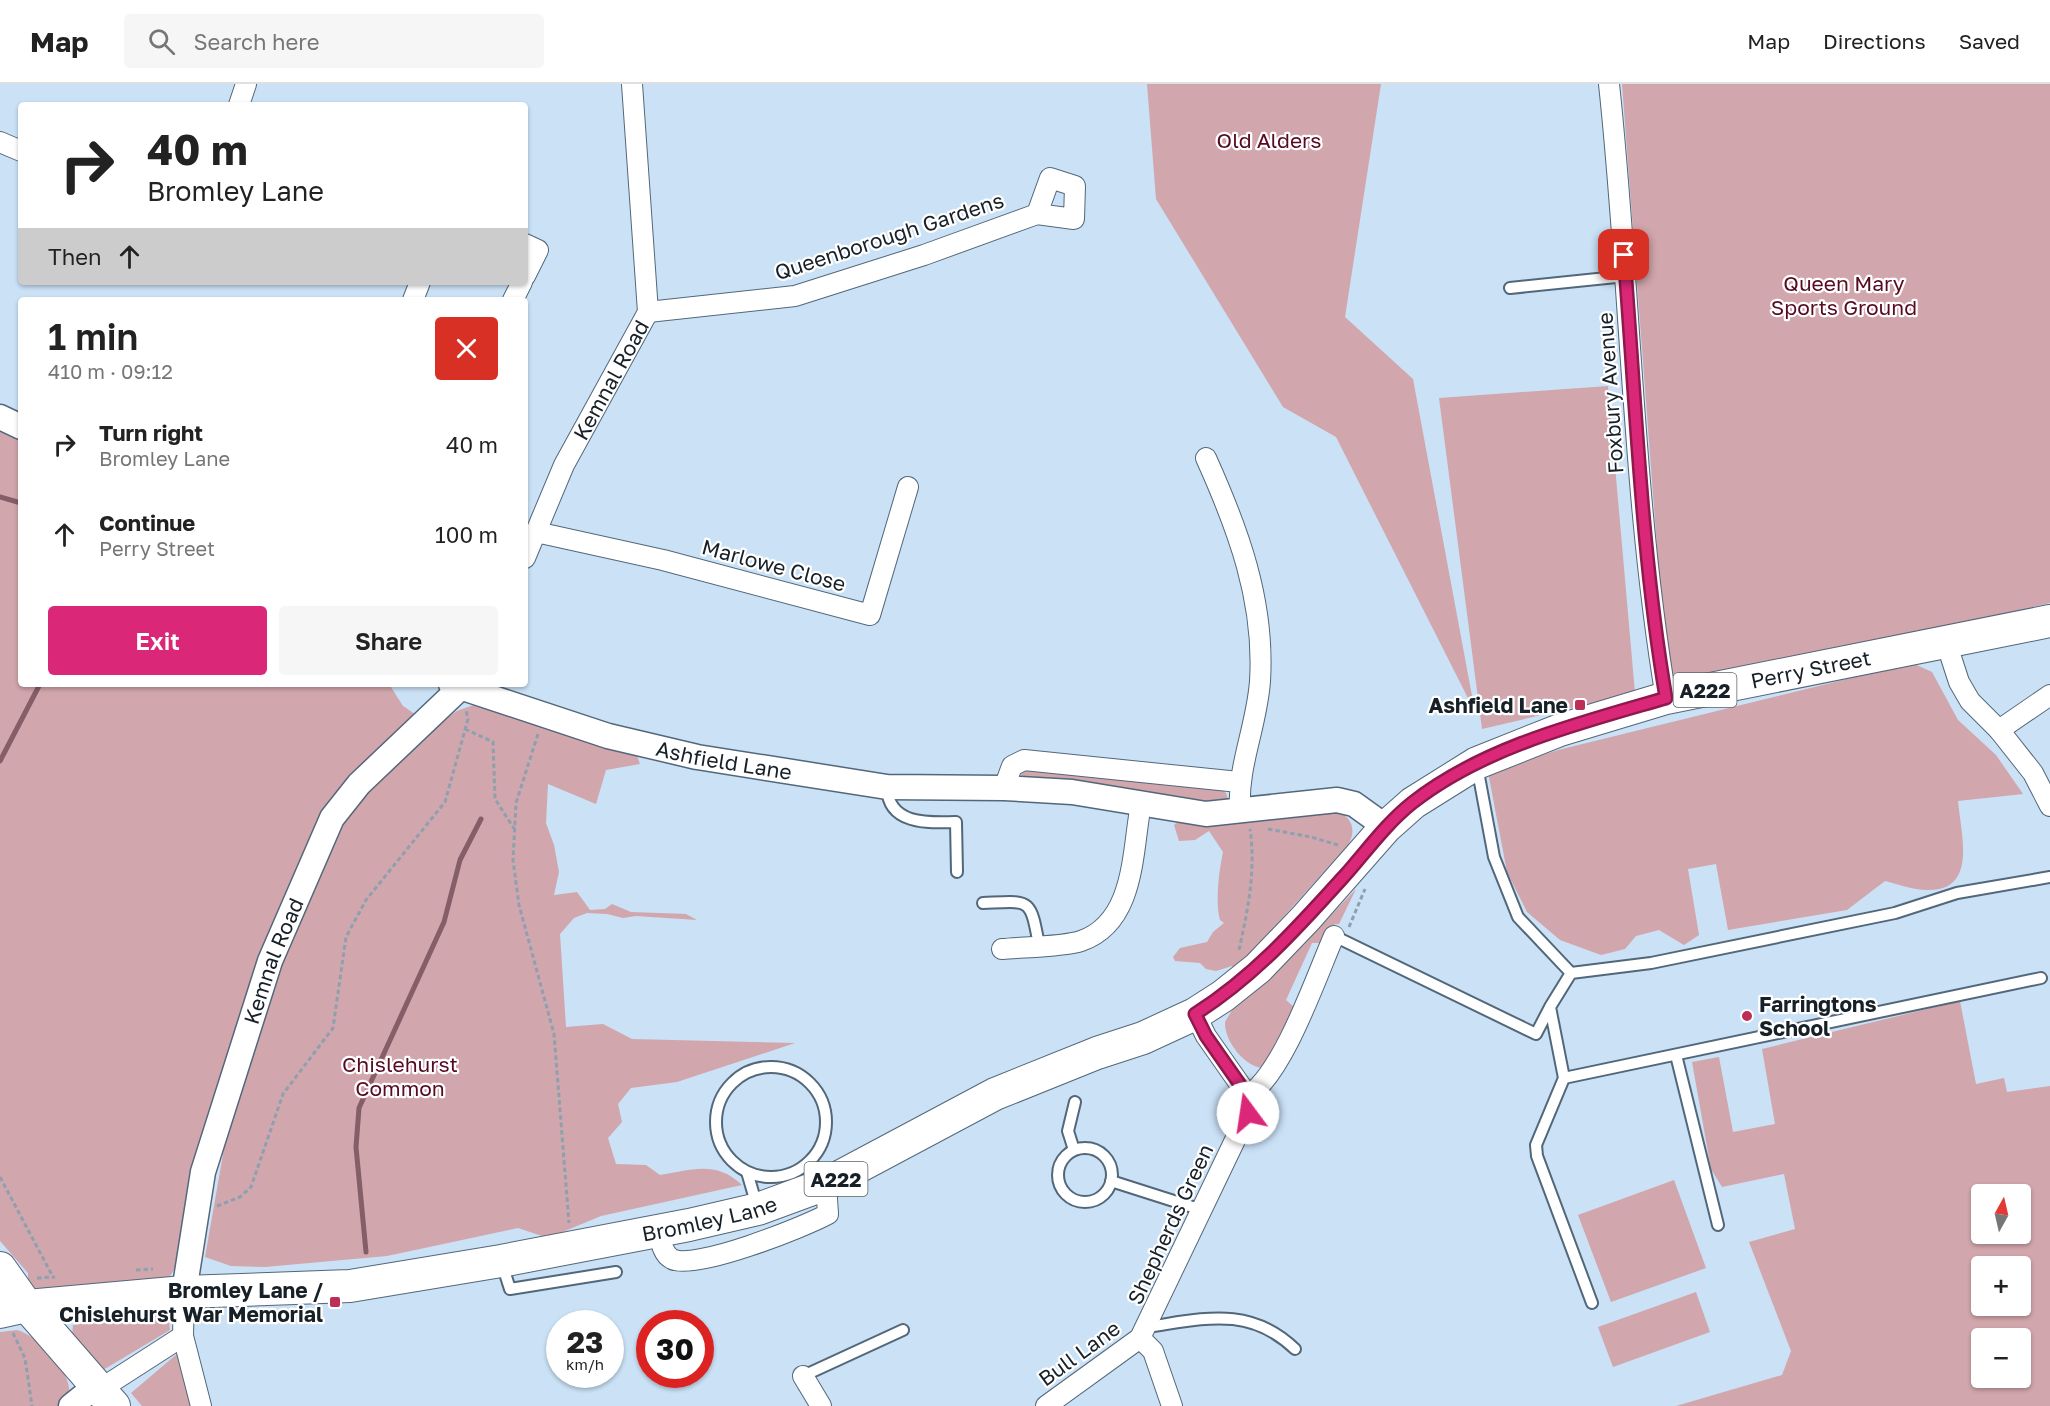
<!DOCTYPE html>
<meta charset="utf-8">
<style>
body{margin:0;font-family:"Golos Text",sans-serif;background:#f6f6f6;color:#222;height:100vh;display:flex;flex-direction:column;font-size:22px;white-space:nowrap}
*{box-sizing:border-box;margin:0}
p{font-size:20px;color:#767676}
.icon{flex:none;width:33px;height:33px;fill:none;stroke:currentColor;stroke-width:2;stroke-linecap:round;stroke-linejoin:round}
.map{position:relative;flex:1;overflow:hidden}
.panel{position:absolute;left:18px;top:213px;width:510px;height:390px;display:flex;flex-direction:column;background:#fff;border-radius:6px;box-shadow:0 2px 4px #0004}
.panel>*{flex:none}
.guide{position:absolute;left:18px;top:18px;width:510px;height:183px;border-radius:6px;box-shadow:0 2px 4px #0004;background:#fff;color:#222;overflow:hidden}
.needle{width:39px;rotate:8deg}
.tools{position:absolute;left:1971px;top:1100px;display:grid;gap:12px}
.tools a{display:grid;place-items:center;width:60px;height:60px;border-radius:6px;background:#fff;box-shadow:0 2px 4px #0004;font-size:30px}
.speed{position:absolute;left:546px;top:1226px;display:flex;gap:12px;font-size:30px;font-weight:700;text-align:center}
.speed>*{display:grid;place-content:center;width:78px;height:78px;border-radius:50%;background:#fff;box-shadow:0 2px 4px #0004;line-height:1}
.speed small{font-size:15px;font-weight:400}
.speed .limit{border:9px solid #d22;background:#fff;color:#111}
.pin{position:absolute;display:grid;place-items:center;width:51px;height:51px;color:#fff;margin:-26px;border-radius:12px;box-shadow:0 3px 9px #0006}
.me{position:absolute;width:66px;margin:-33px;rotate:346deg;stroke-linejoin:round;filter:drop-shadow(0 0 4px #0008)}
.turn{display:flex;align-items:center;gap:21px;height:126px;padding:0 30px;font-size:27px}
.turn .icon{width:78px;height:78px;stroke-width:2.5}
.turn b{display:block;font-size:42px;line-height:51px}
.then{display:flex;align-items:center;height:57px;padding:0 30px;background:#0003;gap:12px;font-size:22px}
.round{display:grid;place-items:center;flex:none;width:63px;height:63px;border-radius:6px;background:#f6f6f6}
.head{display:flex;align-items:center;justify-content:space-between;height:102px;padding:0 30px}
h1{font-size:36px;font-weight:600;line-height:45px}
.cta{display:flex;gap:12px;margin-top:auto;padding:12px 30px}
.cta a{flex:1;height:69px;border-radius:6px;background:#db2777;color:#fff;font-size:24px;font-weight:600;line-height:69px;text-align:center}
.cta a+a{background:#f6f6f6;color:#222}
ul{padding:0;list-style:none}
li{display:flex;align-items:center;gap:18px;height:90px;padding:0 30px}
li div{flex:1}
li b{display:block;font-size:22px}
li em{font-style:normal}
header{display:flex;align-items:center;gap:36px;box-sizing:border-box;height:84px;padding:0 30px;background:#fff;border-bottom:2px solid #e0e0e0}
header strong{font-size:28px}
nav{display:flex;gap:33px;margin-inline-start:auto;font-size:21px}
.search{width:420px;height:54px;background:#f6f6f6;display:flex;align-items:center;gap:15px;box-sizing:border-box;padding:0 21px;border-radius:6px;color:#767676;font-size:22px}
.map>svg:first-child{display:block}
.green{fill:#d1a6ac;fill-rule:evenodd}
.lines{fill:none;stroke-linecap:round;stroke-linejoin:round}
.stream{stroke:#865e67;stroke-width:5}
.service-casing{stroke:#53677a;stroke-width:14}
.minor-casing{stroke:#53677a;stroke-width:22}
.tertiary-casing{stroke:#53677a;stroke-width:27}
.primary-casing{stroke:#53677a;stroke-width:34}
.path{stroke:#8ea0b0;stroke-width:3;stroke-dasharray:4.5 3;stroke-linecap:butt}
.service{stroke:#fff;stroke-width:10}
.minor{stroke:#fff;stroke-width:20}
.tertiary{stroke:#fff;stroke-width:24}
.primary{stroke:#fff;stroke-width:32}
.route-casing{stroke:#8e194d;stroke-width:15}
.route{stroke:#db2777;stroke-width:10}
.poi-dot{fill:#bd2e57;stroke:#fff;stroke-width:2}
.labels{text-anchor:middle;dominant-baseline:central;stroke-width:4.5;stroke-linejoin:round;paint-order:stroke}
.shield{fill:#fff;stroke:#5d6368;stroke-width:1.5}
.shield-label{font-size:20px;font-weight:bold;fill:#172027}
.park-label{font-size:21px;fill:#570b23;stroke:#fff}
.street-label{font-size:21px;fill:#172027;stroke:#fff}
.poi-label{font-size:21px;font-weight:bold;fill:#172027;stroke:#fff;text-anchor:end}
</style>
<header>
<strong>Map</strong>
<div class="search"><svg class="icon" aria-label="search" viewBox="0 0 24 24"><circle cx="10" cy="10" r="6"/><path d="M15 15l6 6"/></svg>Search here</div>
<nav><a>Map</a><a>Directions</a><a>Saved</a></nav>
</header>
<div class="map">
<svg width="2050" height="1322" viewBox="0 0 2050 1322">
<rect width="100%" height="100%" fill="#cae1f6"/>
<path class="green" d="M1147,0H1381L1345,233L1413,295L1475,628L1336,353L1283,323L1156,115Z
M1622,0H2050V519L1668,609Z
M1608,302L1635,609L1482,645L1439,314Z
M0,348L21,358V600H389L403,622L434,643L457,627L479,619L636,669L640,680L606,686L596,720L548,700L546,739L554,761L559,788L554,811L577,808L590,826L605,825L612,820L631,828L686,830L697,836L636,832L623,834L607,830L587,829L574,834L560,850L566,943L603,940L632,955L795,959L677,998L631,1004L618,1020L622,1038L608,1054L616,1080L646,1081L660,1091C691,1086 716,1076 742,1101L601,1132L548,1154L518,1144L387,1172L265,1183L231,1182L205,1173L225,1059L211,1056L181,1175L170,1192L161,1197L42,1206L28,1202V1189L0,1157Z
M1912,579L1932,588L1958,636L1996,671L2023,710L1958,717C1961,751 1978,807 1927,806C1913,806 1898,800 1885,797L1847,826L1728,846L1716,780L1688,785L1699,851L1684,861L1659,846L1636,852L1625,865L1601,871L1560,856L1527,828L1507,788L1488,688L1558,666Z
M1026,682L1221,705L1226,709L1228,715L1226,718L1213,720L1025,694L1021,691L1022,686Z
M1335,727C1352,732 1357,746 1348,761L1250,870L1233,886L1232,882L1216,887L1206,885L1200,879L1175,877L1173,873L1180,864L1207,858L1213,848L1224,839L1220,836C1215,818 1219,787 1223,768L1209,747L1195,756L1179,757L1174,741L1179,737L1243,738Z
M1356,805L1339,840H1335L1324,859H1312L1286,916L1294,923L1292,929L1267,979L1263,984C1244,983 1224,956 1225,938L1232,926L1315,848Z
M1960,917L1976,1000L2004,994L2007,1008L2050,1002V1322H1676L1782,1291L1791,1267L1749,1158L1795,1145L1784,1090L1722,1103L1711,1085L1692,978L1719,973L1733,1048L1775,1040L1762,965ZM1982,1110H2020V1149H1982ZM1982,1182H2020V1221H1982ZM1982,1254H2020V1293H1982Z
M1674,1096L1706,1184L1611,1218L1578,1131Z
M1696,1208L1710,1248L1613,1283L1598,1243Z
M168,1228L170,1246L103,1286L72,1252L73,1241Z
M17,1246C38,1252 73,1288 69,1311L60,1322H0V1248Z
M177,1270L194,1322H142L131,1309Z"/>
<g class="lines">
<path class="stream" d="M0,413L21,419
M0,677L40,600
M366,1168L356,1063L359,1024L444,838L460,776L481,735"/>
<g class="service-casing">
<path id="service" d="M1510,204L1626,192
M1477,682L1494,773L1518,833L1571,889
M887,703C888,741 928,739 956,738L957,788
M983,819C1031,817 1030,813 1039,861
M1334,852L1536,950L1550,923
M2041,894L1564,994L1550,923L1571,889L1651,879L1895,829L1957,809L2050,793
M1676,971L1718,1141
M716 1038a55 55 0 1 1 110 0a55 55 0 1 1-110 0Z
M1564,994L1536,1061L1537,1072L1592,1219
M1058 1091a27 27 0 1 1 54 0a27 27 0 1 1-54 0Z
M1074,1066L1068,1047L1075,1018
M747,1088L757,1122
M1111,1097L1202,1126
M502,1180L510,1205L616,1188
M1147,1243C1203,1235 1249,1221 1295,1265
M803,1292L903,1246"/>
</g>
<g class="minor-casing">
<g id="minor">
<path d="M1609,0C1631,204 1632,411 1666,614"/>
<path d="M239,21L246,0"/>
<path d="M0,58L21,67"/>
<path d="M1050,94L1075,102L1074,135L1037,130Z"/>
<path d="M525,160L538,166L525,192"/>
<path d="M413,216L420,198"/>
<path d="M513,216L522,198"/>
<path d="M648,228L795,212L924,171L1037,130"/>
<path d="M1206,374C1238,445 1265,517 1260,597C1257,642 1237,682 1240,727"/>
<path d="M536,448L663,476L870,531L908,403"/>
<path id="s1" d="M525,474L564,381L648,228L632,0"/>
<path d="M1946,558L1959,598L1970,617L1999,646L2033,689L2050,722"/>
<path d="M1999,646L2050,611"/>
<path d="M1004,704L1012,682L1024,676L1239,698"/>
<path d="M1002,865C1023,863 1063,863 1081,857C1136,838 1132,766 1141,720"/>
<path d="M1248,1012C1284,988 1316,893 1334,852"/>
<path d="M659,1147C661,1157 662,1170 672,1175C694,1187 804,1143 828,1130L826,1100"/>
<path d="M184,1208L183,1252L201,1322"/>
<path d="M1140,1254L1153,1267L1172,1322"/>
<path d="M803,1292L821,1322"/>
<path d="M99,1306L183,1252"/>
<path d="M1046,1322L1140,1254L1248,1029V1012L1206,952L1195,930"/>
</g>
</g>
<g class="tertiary-casing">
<g id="tertiary">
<path d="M0,333L21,343"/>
<path id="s2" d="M451,600L608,652L697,673L887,703L1004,704L1072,708L1206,730L1337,716L1354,720L1386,743"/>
<path id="s3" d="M184,1208L203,1088L270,877L332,734L359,700L460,604"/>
<path d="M71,1322L96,1302"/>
</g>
</g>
<g class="primary-casing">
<g id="primary">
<path d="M0,1184L27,1222L114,1322"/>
<path id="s4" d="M0,1228L27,1222L184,1208L350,1202L501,1177L689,1141L758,1125L826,1100L995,1010L1097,969L1143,954L1195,930L1223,912L1258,884L1306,834L1386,743L1413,719L1477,679L1560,646L1666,614L2050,537"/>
</g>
</g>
<path class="path" d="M465,645L493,658L495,715L515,746
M538,650L516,719L513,776L519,821L554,950L569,1139
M1268,745L1311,753L1338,761
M1349,843L1365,805
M1239,866C1248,825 1256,787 1250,745
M0,1093L53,1193
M217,1122L240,1113L251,1103L283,1010L333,944L346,853L366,816L445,718L468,635L466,626
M136,1186L153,1185
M37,1194L55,1193
M13,1249L25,1274L32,1322"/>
<use href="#service" class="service"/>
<use href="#minor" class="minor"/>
<use href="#tertiary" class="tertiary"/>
<use href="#primary" class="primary"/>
</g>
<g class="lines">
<g class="route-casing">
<path id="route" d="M1248,1029V1012L1206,952L1195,930C1255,892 1300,841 1347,789C1368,765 1387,739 1412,719C1483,663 1580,639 1666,614C1641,468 1636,319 1624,171"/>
</g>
<use href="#route" class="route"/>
</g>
<g class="poi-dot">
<rect x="1574" y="615" width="12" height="12" rx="3"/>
<circle cx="1747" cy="932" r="6"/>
<rect x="329" y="1212" width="12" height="12" rx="3"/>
</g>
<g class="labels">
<g class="shield">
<rect x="1673.5" y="589" width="63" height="34" rx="4.5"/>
<rect x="804.5" y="1078" width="63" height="34" rx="4.5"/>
</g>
<g class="shield-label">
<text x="1705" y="606">A222</text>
<text x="836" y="1095">A222</text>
</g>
<g class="park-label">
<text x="1269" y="56">Old Alders</text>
<text x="1844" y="199">Queen Mary<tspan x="1844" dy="24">Sports Ground</tspan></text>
<text x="400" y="980">Chislehurst<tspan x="400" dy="24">Common</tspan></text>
</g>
<g class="street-label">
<text transform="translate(889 152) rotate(-18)">Queenborough Gardens</text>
<text stroke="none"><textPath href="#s1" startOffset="198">Kemnal Road</textPath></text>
<text transform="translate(1610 309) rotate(-94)">Foxbury Avenue</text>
<text transform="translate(774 481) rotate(15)">Marlowe Close</text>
<text stroke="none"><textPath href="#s4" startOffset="1974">Perry Street</textPath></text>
<text stroke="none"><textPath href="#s2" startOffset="284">Ashfield Lane</textPath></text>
<text stroke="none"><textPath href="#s3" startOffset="344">Kemnal Road</textPath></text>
<text stroke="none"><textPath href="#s4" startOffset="717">Bromley Lane</textPath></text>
<text transform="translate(1170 1140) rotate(-65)">Shepherds Green</text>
<text transform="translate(1079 1269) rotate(-36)">Bull Lane</text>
</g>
<g class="poi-label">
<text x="1568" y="621">Ashfield Lane</text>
<text x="1759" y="920" text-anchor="start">Farringtons<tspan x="1759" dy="24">School</tspan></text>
<text x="323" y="1206">Bromley Lane /<tspan x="323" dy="24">Chislehurst War Memorial</tspan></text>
</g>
</g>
</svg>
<div class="tools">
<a><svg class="needle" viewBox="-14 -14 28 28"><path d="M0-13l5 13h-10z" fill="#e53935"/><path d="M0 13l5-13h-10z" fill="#767676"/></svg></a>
<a>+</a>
<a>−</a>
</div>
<div class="speed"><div>23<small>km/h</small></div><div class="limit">30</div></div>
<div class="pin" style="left:1624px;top:171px;background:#d93025"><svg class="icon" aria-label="arrive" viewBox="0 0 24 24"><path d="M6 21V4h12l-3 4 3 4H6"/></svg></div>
<svg class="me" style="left:1248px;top:1029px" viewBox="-20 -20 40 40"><circle r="19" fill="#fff"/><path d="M0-13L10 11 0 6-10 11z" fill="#db2777"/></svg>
<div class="guide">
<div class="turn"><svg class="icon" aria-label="right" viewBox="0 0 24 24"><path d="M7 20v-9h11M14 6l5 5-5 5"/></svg><div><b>40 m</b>Bromley Lane</div></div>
<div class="then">Then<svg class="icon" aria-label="ahead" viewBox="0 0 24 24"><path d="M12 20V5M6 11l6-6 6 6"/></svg></div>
</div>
<section class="panel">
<div class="head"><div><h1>1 min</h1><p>410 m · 09:12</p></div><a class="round" style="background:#d93025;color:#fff"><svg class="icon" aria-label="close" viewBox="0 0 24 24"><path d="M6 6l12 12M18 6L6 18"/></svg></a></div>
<ul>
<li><svg class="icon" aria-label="right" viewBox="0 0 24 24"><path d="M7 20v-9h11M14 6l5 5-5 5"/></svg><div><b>Turn right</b><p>Bromley Lane</p></div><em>40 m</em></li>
<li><svg class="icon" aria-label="ahead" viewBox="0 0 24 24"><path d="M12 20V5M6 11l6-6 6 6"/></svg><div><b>Continue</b><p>Perry Street</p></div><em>100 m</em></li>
</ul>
<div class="cta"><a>Exit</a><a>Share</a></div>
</section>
</div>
